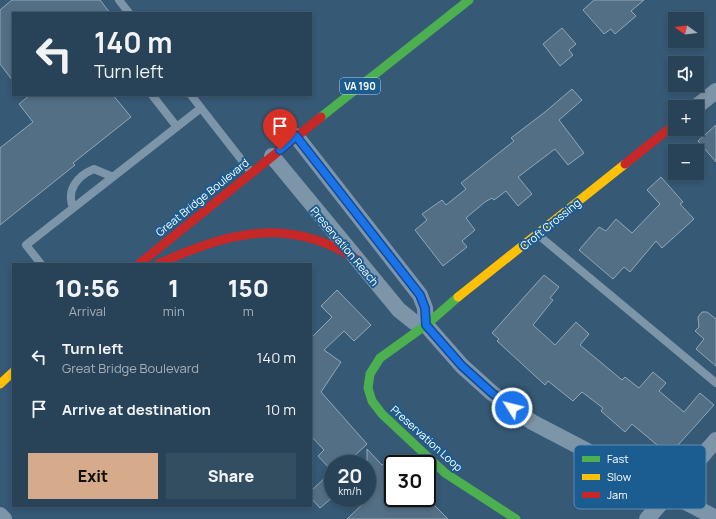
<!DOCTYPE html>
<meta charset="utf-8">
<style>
body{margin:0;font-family:Manrope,sans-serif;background:#344e61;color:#f1f3f6;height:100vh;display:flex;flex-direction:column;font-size:15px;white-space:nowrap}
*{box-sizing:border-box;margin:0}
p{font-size:13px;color:#a5b0ba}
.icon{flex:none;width:22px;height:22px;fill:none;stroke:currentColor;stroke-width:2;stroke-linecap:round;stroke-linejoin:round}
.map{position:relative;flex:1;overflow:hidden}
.side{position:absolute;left:12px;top:263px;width:300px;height:244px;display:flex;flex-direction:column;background:#284358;border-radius:0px;box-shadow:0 2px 6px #0003,0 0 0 1px #445c6e}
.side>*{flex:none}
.top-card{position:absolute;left:12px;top:12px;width:300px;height:84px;border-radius:0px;box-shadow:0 2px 6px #0003,0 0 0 1px #445c6e;background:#284358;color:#f1f3f6;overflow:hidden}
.needle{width:26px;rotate:284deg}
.controls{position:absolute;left:668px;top:12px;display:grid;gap:8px}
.controls a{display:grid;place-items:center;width:36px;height:36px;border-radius:0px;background:#284358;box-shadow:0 2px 6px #0003,0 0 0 1px #445c6e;font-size:20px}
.speed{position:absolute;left:324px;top:455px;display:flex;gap:8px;font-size:20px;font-weight:700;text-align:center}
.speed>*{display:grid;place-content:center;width:52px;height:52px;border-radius:50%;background:#284358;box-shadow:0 2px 6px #0003,0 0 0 1px #445c6e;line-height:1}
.speed small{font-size:10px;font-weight:400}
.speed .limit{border:2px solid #111;border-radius:6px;background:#fff;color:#111}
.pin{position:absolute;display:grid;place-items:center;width:34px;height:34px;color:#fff;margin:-41px -17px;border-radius:50% 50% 50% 0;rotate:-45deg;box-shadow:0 0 4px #0007}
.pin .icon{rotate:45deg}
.me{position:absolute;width:44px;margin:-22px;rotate:306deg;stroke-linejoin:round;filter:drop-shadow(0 0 3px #0008)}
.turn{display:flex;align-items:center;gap:14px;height:84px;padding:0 16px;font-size:18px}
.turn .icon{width:52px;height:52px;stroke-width:2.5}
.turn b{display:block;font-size:28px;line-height:34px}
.eta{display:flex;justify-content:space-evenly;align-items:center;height:68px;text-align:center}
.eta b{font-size:24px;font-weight:800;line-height:28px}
.action{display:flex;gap:8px;margin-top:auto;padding:8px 16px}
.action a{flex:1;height:46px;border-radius:0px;background:#d6ab8b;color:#111;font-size:16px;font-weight:800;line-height:46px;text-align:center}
.action a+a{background:#344e61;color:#f1f3f6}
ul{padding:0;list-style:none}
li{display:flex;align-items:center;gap:12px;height:52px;padding:0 16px}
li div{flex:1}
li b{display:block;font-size:15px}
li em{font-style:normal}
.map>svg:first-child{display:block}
.building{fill:#536f86;stroke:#92a7b7}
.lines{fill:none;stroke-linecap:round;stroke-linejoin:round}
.lane{stroke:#7d95a9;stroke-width:8}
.street{stroke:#7d95a9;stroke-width:16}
.fast{stroke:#4caf50;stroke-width:9}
.slow{stroke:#ffc107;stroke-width:9}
.jam{stroke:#c62828;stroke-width:9}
.route-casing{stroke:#114b97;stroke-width:10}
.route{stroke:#1a73e8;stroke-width:7}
.labels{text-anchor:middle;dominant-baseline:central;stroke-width:4;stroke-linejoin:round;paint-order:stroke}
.shield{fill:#1b5c91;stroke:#bbcede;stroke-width:1}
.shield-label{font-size:10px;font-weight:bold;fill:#fff}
.street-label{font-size:11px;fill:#fff;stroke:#1b5c91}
.key{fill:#1b5c91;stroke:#5f8db2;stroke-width:1}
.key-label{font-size:11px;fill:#fff}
</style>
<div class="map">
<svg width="716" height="519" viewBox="0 0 716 519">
<rect width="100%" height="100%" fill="#365976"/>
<path class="building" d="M12,0H100L110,13H13V81L0,64V10Z
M594,0H644L631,11L636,16L615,34L611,29L604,34L583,10Z
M562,28L576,44L569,50L573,55L560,66L543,44Z
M572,89L582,100L559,120L584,153L568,165L555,149L518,177L532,194L518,206L506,191L494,200L492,198L485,202L466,218L475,230L462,241L467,247L443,266L415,230L427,220L422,214L442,200L446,205L466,189L461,183L514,141L511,138L545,112Z
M30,95H113L131,117L73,163L75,165L0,225V148L33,122L19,104Z
M716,125V162L698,141Z
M661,177L683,202L680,204L694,219L662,248L656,241L630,272L624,267L613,279L579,250L599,227L606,231L616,219L632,233L660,204L647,190Z
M544,275L559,287L550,298L553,300L533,325L555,345L576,322L589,334L580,345L622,380L625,377L639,388L653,372L666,383L659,391L684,412L700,393L714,405L669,455L632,424L625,432L601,411L603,408L582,392L573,401L548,381L545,385L497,341L499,339L492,333Z
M337,290L371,325L354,341L344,331L324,350L341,362L321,392L367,444L346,464H333V497L320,508L311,498V491L332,471L318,456L324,450L311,436V338L332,317L321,306Z
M702,312H707L716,319V366L696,349L704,339L695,331L699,327L698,317Z
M367,449L382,465L386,462L393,469V498H427L448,519H347L367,500Z"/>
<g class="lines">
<path class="lane" d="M119,0L129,13
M152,95L177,127
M191,95L201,108
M73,208C66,190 77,176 94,169L113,177
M537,234L716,383
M41,264L26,245L201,108L251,172"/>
<path class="street" d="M696,107L716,91
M272,156L399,310L414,322L426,325L425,308L420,295L296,136
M426,325L462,366L492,393L532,422L716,518
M0,515L4,519
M647,519L716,440"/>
<path class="fast" d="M321,117L469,0
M458,297L426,325L380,358L370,374L368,388L372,401L382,414L445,473L516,519"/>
<path class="slow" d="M458,297L625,164
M0,384L13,372"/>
<path class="jam" d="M625,164L675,124
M139,264L321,117
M158,264C227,233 287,215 356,259"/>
</g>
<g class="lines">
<g class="route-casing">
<path id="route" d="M280,150L296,136L420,295L425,308L426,325L462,366L492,393L512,408"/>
</g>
<use href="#route" class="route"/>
</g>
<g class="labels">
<rect class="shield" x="340" y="78" width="40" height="16" rx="3"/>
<g class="shield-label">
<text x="360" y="86">VA 190</text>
</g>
<g class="street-label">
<text transform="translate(202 197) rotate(-39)">Great Bridge Boulevard</text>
<text transform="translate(550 224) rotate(-39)">Croft Crossing</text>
<text transform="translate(345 246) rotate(50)">Preservation Reach</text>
<text transform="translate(427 438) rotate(42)">Preservation Loop</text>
</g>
</g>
<rect x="574" y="445" width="132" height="64" rx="6" class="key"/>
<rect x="582" y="456" width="18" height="6" fill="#4caf50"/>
<rect x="582" y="474" width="18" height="6" fill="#ffc107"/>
<rect x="582" y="492" width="18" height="6" fill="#c62828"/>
<g class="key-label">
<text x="607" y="463">Fast</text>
<text x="607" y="481">Slow</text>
<text x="607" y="499">Jam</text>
</g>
</svg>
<div class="controls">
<a><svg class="needle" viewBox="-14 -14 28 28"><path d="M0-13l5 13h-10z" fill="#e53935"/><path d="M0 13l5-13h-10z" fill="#a5b0ba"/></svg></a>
<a><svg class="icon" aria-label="sound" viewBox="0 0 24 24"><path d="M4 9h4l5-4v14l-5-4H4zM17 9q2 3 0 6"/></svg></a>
<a>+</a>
<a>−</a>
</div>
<div class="speed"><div>20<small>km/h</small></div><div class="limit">30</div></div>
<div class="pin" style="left:280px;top:150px;background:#d93025"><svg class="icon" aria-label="arrive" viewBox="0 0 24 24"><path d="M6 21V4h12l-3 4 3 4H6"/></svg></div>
<svg class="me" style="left:512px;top:408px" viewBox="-20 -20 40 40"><circle r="17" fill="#1a73e8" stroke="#fff" stroke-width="3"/><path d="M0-11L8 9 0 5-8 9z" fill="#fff"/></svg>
<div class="top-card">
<div class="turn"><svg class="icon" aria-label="left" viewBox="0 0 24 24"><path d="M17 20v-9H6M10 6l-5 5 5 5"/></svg><div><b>140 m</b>Turn left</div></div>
</div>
<section class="side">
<div class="eta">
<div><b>10:56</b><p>Arrival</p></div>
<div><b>1</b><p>min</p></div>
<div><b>150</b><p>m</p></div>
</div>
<ul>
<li><svg class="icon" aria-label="left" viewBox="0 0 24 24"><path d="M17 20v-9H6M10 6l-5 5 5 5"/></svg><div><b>Turn left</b><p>Great Bridge Boulevard</p></div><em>140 m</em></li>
<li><svg class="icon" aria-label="arrive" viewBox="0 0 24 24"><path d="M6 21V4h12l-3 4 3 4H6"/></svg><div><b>Arrive at destination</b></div><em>10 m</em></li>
</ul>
<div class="action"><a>Exit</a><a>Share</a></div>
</section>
</div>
